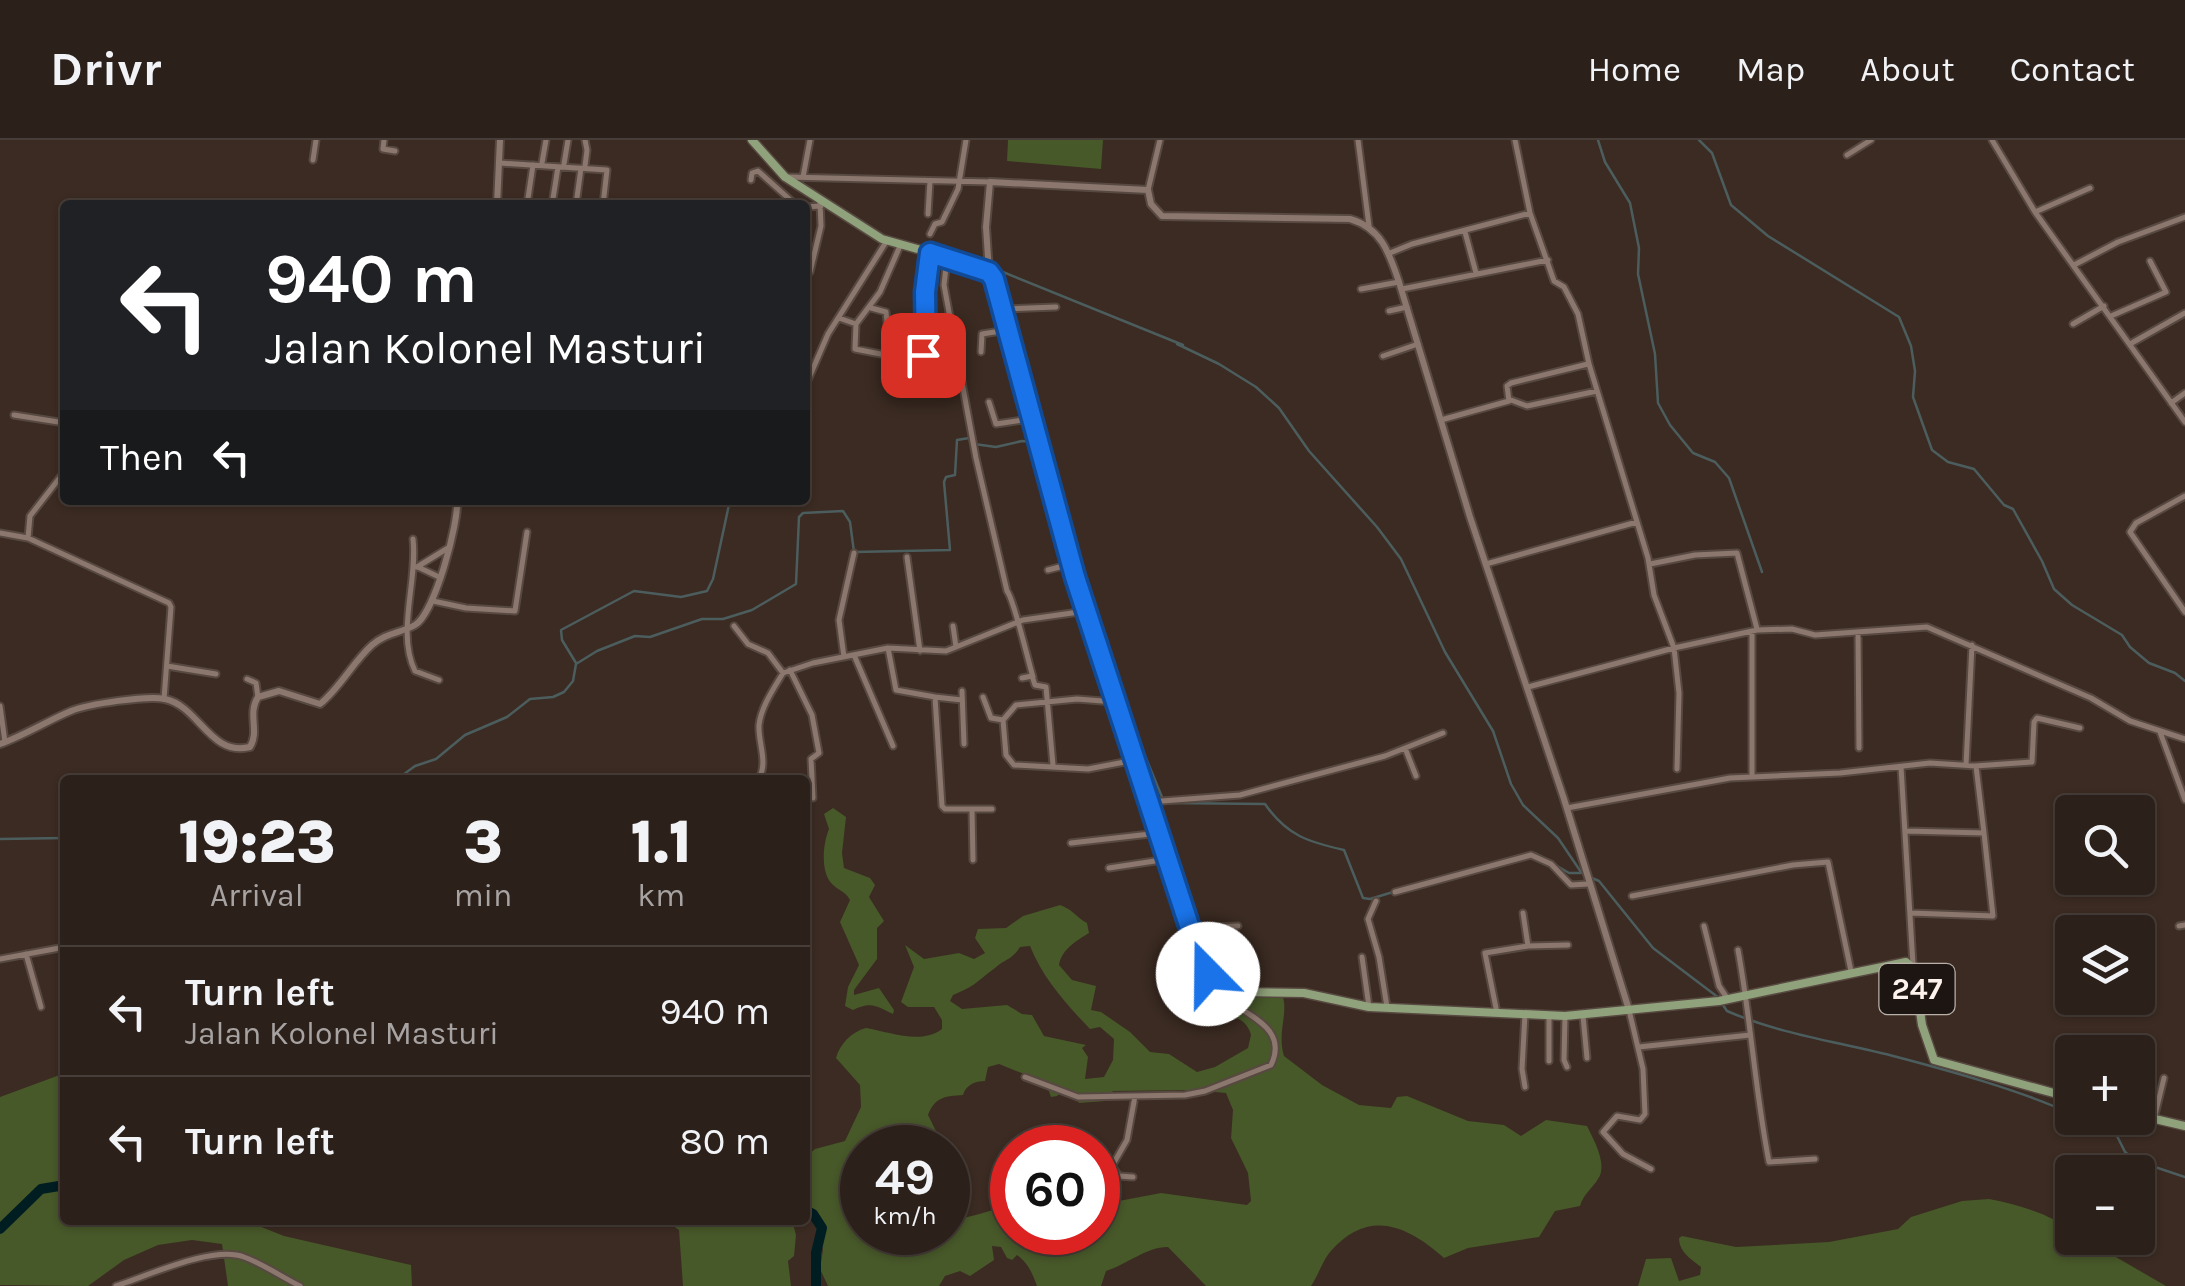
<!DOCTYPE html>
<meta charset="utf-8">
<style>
body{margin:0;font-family:Karla,sans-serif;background:#382d27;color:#f1f3f6;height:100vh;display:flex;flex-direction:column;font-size:38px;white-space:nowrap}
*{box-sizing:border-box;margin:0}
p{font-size:32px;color:#a6a3a2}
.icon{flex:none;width:55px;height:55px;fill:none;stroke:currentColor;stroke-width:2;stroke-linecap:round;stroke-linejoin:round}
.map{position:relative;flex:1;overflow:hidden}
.drawer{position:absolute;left:60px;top:635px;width:750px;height:450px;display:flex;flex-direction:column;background:#2c201a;border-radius:10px;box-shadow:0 2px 8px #0004,0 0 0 2px #483e39}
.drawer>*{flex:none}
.top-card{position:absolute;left:60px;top:60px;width:750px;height:305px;border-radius:10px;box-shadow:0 2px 8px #0004,0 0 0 2px #483e39;background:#202124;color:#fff;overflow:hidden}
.tools{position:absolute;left:2055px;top:655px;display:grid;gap:20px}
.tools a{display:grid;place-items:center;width:100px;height:100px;border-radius:10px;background:#2c201a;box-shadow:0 2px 8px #0004,0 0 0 2px #483e39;font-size:50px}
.speed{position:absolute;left:840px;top:985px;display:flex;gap:20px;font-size:50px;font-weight:700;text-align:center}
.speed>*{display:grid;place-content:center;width:130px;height:130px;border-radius:50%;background:#2c201a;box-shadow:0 2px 8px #0004,0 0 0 2px #483e39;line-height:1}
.speed small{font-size:25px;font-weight:400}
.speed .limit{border:15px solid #d22;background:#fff;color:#111}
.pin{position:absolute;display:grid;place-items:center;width:85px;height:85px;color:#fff;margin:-42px;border-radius:20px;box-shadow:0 5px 15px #0006}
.me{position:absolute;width:110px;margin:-55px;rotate:338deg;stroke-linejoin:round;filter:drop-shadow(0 0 8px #0008)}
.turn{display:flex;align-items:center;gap:35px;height:210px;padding:0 40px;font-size:45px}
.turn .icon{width:130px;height:130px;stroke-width:2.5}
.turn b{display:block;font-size:70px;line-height:85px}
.then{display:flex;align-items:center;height:95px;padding:0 40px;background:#0003;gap:20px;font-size:38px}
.eta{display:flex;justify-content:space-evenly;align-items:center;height:170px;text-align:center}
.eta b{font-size:60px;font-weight:800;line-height:70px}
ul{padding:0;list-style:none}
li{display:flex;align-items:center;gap:30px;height:130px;padding:0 40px;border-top:2px solid #483e39}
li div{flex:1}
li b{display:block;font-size:38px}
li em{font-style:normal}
header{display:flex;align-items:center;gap:60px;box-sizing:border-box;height:140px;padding:0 50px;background:#2c201a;border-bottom:2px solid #483e39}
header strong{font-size:48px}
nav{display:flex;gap:55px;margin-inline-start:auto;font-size:35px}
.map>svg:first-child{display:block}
.green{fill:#475829;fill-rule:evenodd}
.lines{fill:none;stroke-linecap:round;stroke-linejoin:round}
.stream{stroke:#4c5d5e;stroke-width:2.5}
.river{stroke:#001d21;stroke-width:10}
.street-casing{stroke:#574941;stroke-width:9}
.secondary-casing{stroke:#574941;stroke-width:10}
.primary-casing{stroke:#574941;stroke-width:11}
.street{stroke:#8b776d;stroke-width:5}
.secondary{stroke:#8b776d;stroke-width:6}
.primary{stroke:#90a27b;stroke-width:8}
.route-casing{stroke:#114b97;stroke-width:25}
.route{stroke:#1a73e8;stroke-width:18}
.labels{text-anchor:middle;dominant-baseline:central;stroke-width:8;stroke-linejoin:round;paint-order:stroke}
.shield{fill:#1d1511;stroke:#bab0aa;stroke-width:2.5}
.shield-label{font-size:30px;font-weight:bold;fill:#fdf2ec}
</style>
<header>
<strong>Drivr</strong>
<nav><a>Home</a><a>Map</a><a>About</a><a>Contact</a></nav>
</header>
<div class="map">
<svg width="2185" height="1146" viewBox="0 0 2185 1146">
<rect width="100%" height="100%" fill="#3b2b22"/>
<path class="green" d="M1008,0H1103L1101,29L1007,21Z
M833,668L846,677L842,713L844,728L870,738L875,745L869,757L884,781L877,788V819L854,850V855L879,848L894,870L893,874C876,866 872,861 853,870L845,866L848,847L859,825L840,782L850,760C845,751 839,751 832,744C820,732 823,703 829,689L824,674Z
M1060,765C1072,769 1076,777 1087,783L1089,793C1076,801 1062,809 1059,825L1072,840L1096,846L1091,870L1101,872L1130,892L1150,912L1169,914L1197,932L1215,927L1248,908L1251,895C1246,875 1225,874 1207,873L1204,865L1211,852L1283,857C1288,876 1277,892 1284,916L1322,945L1359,965L1391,968L1397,957L1407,956L1468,981L1504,985L1521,996L1546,980L1587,986C1594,1000 1608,1025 1598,1039C1592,1049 1584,1053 1580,1066L1555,1071L1539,1097L1468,1108L1444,1118C1407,1085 1368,1068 1330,1112C1322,1122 1318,1136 1311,1146H1206L1168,1107C1146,1107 1128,1124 1106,1131L1101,1146H1037C1032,1133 1029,1124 1017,1115L1012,1120L1007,1118L1001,1107L992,1106L994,1120L970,1136L960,1131L945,1136L939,1146H828L820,1129L823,1110L814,1073L805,1065V1018L815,1009L845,1001L861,967L860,945L836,918C840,904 851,892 866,888C890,892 921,905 942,889V880L934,867H908L901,862L914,827L905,805L924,819L959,813L974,819L985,813L975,798L978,789L1006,788L1023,776ZM1030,806C1042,837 1066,864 1090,889L1100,887L1114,899L1113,920L1104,937L1085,939L1088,917L1082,908L1086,905L1044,896L1032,875L1022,874L1007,865L962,869L950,861L953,855C977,845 976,842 995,828C1005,819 1012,820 1020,807ZM999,924L1046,943L1051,957L1057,956L1063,950L1074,952L1079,963L1105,961L1113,951L1195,950L1226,953L1233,970L1231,998L1248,1033L1251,1061L1247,1065L1161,1053L1103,1064L1098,1067V1092H1012V1067C989,1068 971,1080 948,1079V1092H862V1008L937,1007L936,991L928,975C935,957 945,956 963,955C966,945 975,941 985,941L988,927Z
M65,933V1080H244L284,1096L411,1125L412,1146H228L222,1104L192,1100L158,1105L124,1120L88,1146L0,1145V957Z
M1989,1059C2018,1064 2048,1074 2072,1090V1098H2083L2166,1146H1638L1646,1119L1671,1118L1679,1141L1700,1135L1701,1127C1691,1119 1679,1112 1679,1098L1682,1096L1736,1107L1829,1102L1898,1089L1911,1077L1962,1061Z
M665,1080H792L796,1095L794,1116L788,1121L791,1146H683L679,1090Z"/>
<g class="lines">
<path class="stream" d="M1598,0L1605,22L1630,63L1639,108L1638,134L1655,214L1658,263L1670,285L1693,313L1715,322L1729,338L1762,432
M1699,0L1712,13L1731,65L1768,96L1899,177L1911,206L1915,231L1913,257L1932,310L1948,322L1974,329L2004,365L2013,369L2042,421L2054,449L2072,465L2122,495L2130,507L2149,523L2175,533L2185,541
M959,118L985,125
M993,128L1183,205L1177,204L1219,224L1256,247L1279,268L1309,311L1377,387L1401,419L1445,512L1493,591L1511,644L1523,665L1558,698L1581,732
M805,241L815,218
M974,304L996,307L1022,301L1033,302
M1081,442L1085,444L1141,606L1162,657
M576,523L562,500L561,490L634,451L681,457L707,451L713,439L730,360
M396,640L415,626L436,619L465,595L507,577L530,559L553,557L564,552L573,541L576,524L597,511L635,496L650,497L702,479H723L752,470L796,444L799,377L803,373L843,371L850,382L854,412L950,410L944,342L946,337L955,335L957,300L969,298
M1167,663L1265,664C1287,696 1309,702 1344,710L1363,758L1370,759L1393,752
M0,699L65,698
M1535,713L1569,733H1582
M1592,738L1599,741L1653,808L1719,858
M1723,865L1727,871C1782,895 1840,902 1897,917C1954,932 2019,950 2072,974
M2079,978L2116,994L2125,1012L2137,1021L2185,1037"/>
<path class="river" d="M805,1070L813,1074L822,1088L816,1113V1146
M0,1089L41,1049L65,1045"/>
<g class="street-casing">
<path id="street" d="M384,0L383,9L395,11
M585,0L587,10L585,26
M1358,0L1369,86
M1515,0L1530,73
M1992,0L2035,72L2185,282
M1847,15L1871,0
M313,20L316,0
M500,23L607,30L603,65
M542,23L546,0
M564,24L568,0
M788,37L990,42
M803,37L810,0
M751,40L752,33L758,31L796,65
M1148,50L1160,0
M527,65L533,25
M552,65L558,27
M576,65L581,28
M805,67L821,66
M2035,72L2090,48
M928,74L930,41
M1465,92L1476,133
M930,94L935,84L942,82L958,49L966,0
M1390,113L1412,104L1530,73L1554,141L1564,147L1578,174L1589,224L1648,418L1654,455L1674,508L1679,553L1677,629
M947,118L944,145L976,318L1007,451C1014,459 1028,521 1033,537
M2074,125L2118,102L2185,77
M810,132L821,86L820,62
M1361,149L1399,142
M1402,149L1548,120
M871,168L886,172L888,192L901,195
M1002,169L1056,167
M1389,171L1407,167
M2111,176L2166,152L2150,121
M839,178L856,184L855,209L906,219L922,218L926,213L925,152L930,113
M856,184L880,152L900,106
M2073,184L2104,166
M2130,204L2185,173
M981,212L982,194L1007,190
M1383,216L1418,204
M805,247L828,194L886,102
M1511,260L1527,266L1597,251
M989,262L996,284L1030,279
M2171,263L2185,253
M14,275L65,283
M1441,280L1509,261L1507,246L1511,243L1588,224
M2185,356L2136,383L2130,392L2185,472
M0,393L28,398L169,463L171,467L164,559
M28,398L30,376L65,331
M413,399C418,441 396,492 415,531L439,540
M907,417L920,511
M1486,424L1637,382
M1650,424L1695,415L1737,413L1757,489
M417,427L448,408
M418,427L439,437
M1048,430L1071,424
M433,461L466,468L515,471L527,392
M734,486L748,504L768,513L783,533
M953,486L956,507
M1752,491V636
M1858,493L1859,608
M888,508L896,550L935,557L942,666L945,669H992
M854,515L893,606
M844,517L839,480L854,413
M167,526L216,534
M790,530L812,575L819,613L811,619L813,658
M1022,538L1032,536L1035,545L1046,547L1053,625
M247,539L256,543L258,557
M1528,547L1674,508L1757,490L1792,489L1815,495L1927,487L2091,558L2130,581L2185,599
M962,551L964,604
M935,557L962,560
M983,557L991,578L1003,580
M0,566L5,602
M1003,580L1006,615L1014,625L1088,629L1135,620
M1003,580L1016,565L1077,559L1115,562
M2160,592L2185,660
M1405,608L1416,636
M1966,625L1972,505
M1975,626L2032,622L2034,582L2037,578L2080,588
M1901,627L1913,825
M758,640C769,623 758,604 759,585C761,567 774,548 783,533L813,523L888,508L946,511L1023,480L1086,471
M1149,662L1240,655L1385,616L1443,593
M1567,668L1730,638L1840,633L1930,623L1976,626L1984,693L1906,691
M972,670L973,720
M1071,703L1159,693
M1109,728L1168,719
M1395,752L1531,715L1551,724L1571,745L1588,744
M1632,756L1793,725L1828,722L1851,831
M1376,761L1368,779L1379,817L1387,867
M1523,773L1528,806
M1911,773L1993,776L1984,693
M1704,786L1719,846L1727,858
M2179,786L2185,785
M1190,788L1238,786
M1738,810C1751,880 1755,951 1769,1022L1815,1019
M26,814L41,867
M1362,817L1369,867
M0,819L65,807
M1629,870L1643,929L1645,974L1640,980L1617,976L1603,992L1623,1014L1651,1029
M1497,873L1485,813L1528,806L1568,805
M1525,874L1522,929L1525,947
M1565,876L1564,920L1567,927
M1583,876L1587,918
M1639,907L1750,895
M1549,921V875
M1025,937L1078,957L1185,955L1205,951L1271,925C1292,881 1231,873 1213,846V839
M2154,979L2164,938
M1133,1037L1119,1036L1112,1026L1127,1000L1135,956
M116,1146C147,1136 213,1105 244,1117C263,1124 282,1137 300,1146"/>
</g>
<g class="secondary-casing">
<path id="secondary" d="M497,65L500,0
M989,132L986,87L990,42L1148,50L1151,64L1162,76L1350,79C1381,88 1389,112 1399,142L1470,377L1564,659L1629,870
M0,604C25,595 47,581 71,571C88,564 148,555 165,559C199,566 210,617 250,607C260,591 247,574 258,557L279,551L320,564C340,548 353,522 372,505C385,493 401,493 415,485C435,473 459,382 457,360"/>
</g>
<g class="primary-casing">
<path id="primary" d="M752,0L785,37L882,99L953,119L992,136L1075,437L1199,816L1213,839L1240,852L1304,853L1369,867L1565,876L1719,861L1906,822L1914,829L1922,885L1934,920L2072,958
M2138,975L2185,986"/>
</g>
<use href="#street" class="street"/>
<use href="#secondary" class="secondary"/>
<use href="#primary" class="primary"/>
</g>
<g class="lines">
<g class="route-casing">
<path id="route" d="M923,215L926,213L925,152L930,113L989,132L994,139L1075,437L1199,816L1208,834"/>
</g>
<use href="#route" class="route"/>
</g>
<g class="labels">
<rect class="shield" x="1879.5" y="824" width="75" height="50" rx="8"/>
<g class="shield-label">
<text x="1917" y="849">247</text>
</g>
</g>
</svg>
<div class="tools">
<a><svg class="icon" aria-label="search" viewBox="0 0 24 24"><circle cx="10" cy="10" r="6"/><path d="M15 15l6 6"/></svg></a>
<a><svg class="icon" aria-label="layers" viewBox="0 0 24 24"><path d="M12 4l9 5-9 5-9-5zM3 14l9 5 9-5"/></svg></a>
<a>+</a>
<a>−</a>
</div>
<div class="speed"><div>49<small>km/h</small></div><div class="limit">60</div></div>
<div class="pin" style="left:923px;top:215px;background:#d93025"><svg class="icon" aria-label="arrive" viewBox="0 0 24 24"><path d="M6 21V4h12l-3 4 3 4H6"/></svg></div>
<svg class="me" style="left:1208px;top:834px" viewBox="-20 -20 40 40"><circle r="19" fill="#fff"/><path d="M0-13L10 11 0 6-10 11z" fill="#1a73e8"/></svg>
<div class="top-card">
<div class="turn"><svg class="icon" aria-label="left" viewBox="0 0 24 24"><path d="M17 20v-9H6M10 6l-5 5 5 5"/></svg><div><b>940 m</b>Jalan Kolonel Masturi</div></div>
<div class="then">Then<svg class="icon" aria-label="left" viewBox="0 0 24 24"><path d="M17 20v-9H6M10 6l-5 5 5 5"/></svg></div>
</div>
<section class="drawer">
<div class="eta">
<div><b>19:23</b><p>Arrival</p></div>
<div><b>3</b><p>min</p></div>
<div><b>1.1</b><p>km</p></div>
</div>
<ul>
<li><svg class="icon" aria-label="left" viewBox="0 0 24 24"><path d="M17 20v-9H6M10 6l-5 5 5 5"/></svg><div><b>Turn left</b><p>Jalan Kolonel Masturi</p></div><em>940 m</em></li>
<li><svg class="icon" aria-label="left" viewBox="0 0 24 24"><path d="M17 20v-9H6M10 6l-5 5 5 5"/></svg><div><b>Turn left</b></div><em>80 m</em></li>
</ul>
</section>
</div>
